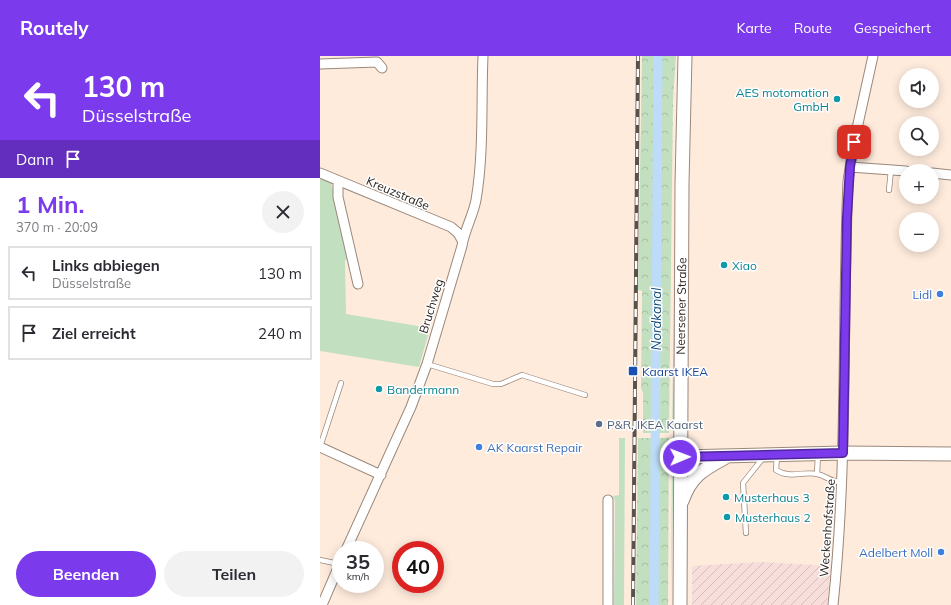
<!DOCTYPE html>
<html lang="de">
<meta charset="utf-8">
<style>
body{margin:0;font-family:Mulish,sans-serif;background:#f2f2f3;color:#2b2b33;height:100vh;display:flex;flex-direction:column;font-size:15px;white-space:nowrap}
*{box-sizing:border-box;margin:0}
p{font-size:13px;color:#7c7c81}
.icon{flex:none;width:22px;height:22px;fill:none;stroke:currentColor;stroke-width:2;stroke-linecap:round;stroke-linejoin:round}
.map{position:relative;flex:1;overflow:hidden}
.sheet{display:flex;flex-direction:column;background:#fff;width:320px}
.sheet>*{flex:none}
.banner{background:#7c3aed;color:#fff;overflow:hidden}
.buttons{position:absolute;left:579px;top:12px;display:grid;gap:8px}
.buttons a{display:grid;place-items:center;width:40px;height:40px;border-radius:50%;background:#fff;box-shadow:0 2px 10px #0003;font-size:20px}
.speed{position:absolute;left:12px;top:485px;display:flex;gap:8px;font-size:20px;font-weight:700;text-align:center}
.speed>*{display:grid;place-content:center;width:52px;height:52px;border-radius:50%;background:#fff;box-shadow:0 2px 10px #0003;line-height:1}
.speed small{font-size:10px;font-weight:400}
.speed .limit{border:6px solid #d22;background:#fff;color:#111}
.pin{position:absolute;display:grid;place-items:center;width:34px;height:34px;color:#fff;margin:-17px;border-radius:8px;box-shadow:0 2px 6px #0006}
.me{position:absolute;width:44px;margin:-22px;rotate:89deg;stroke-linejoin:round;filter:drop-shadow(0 0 3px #0008)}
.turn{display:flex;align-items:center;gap:14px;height:84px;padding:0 16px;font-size:18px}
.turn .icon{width:52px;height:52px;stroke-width:2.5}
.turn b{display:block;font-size:28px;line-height:34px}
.then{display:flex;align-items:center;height:38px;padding:0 16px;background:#0003;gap:8px;font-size:15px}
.round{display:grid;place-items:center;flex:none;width:42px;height:42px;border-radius:21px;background:#f2f2f3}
.headline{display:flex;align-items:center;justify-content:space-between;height:68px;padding:0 16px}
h1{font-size:24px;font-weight:700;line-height:30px;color:#7c3aed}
.cta{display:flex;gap:8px;margin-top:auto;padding:8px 16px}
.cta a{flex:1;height:46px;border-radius:24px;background:#7c3aed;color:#fff;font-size:16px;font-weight:700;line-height:46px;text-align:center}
.cta a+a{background:#f2f2f3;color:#2b2b33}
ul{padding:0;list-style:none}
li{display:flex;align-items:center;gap:12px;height:54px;margin:0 8px 6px;padding:0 8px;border:2px solid #e1e1e2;border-radius:0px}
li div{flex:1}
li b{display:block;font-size:15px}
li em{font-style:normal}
header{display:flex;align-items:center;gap:24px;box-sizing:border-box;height:56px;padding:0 20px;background:#7c3aed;color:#fff}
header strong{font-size:19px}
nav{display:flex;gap:22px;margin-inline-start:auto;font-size:14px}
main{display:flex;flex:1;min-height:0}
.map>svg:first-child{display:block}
.industrial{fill:url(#industrial-furrows)}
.green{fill:#c2e0c0}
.forest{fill:url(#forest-crowns)}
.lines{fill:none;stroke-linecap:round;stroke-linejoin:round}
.canal{stroke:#bcdcf9;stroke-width:9}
.lane-casing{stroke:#9a887b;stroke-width:6}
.street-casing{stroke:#9a887b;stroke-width:11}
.secondary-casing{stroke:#9a887b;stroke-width:15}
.lane{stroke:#fff;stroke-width:4.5}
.street{stroke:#fff;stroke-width:9}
.secondary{stroke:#fff;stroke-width:13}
.rail-casing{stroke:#5a5149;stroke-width:4}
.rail{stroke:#fff;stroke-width:2.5;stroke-dasharray:8;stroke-linecap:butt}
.route-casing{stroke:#51269a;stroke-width:10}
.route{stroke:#7c3aed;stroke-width:7}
.culture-dot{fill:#0f9aa8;stroke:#fff;stroke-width:1.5}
.shop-dot{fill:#3f7fe0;stroke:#fff;stroke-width:1.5}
.transit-dot{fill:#1a4fb4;stroke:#fff;stroke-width:1.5}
.service-dot{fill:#5c6f8a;stroke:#fff;stroke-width:1.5}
.labels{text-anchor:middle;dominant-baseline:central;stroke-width:3;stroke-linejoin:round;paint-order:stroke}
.culture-label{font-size:12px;fill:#0d838f;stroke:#fff;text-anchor:start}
.street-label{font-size:12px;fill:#27201b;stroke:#fff}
.shop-label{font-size:12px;fill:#366cbe;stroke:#fff;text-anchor:end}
.transit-label{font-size:12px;fill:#164399;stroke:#fff;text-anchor:start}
.service-label{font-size:12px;fill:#4e5e75;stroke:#fff;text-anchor:start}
.water-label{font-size:13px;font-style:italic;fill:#114c79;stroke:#fff}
</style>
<header>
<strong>Routely</strong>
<nav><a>Karte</a><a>Route</a><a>Gespeichert</a></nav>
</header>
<main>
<section class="sheet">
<div class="banner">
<div class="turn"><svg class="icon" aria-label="left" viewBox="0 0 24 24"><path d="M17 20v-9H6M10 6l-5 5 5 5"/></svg><div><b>130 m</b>Düsselstraße</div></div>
<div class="then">Dann<svg class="icon" aria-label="arrive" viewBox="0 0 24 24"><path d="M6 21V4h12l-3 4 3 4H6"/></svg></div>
</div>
<div class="headline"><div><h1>1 Min.</h1><p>370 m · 20:09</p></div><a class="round"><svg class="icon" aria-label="close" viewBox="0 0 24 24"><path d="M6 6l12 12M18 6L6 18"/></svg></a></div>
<ul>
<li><svg class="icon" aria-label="left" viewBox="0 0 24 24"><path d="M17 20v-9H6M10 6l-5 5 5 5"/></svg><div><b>Links abbiegen</b><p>Düsselstraße</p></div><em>130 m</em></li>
<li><svg class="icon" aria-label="arrive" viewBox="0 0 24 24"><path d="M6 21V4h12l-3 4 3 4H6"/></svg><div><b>Ziel erreicht</b></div><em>240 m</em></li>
</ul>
<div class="cta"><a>Beenden</a><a>Teilen</a></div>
</section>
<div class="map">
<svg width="631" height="549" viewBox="0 0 631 549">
<defs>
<pattern id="industrial-furrows" width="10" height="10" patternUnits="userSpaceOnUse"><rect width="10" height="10" fill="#f8deda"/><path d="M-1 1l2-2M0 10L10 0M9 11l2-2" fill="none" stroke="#d5beba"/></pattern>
<pattern id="forest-crowns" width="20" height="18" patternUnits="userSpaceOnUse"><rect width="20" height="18" fill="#c2e0c0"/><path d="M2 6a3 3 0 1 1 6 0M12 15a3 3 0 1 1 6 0" fill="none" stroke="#a7c0a4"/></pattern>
</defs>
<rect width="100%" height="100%" fill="#feebdc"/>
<path class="industrial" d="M440,506L511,510L507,549H372V510Z"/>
<path class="green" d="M359,0L358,44L354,375H352L357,44Z
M0,123L11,127L31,204H25L26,258L110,272L99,311L0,295Z
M352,381H354L351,549Z
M299,382H305L304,549H294L295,445L293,440L299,439Z"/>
<path class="forest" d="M322,0H356L353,44L349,377H323V337L321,332L322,235L318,234Z
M318,382H349L348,549H316Z"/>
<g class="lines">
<path class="canal" d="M334,549L338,0"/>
<g class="lane-casing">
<path id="lane" d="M569,134L571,114
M107,308L173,328H181L202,319L265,339
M0,391L21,327
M457,400L456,414C470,423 483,415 497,418C507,420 510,426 521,426
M497,418L498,399
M426,477L423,427L443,402
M0,504L19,508"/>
</g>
<g class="street-casing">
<path id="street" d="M0,8L57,6L62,12
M530,111L586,115
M0,117L131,171L138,177L142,184
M612,117L631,119
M18,125V141L38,228
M0,391L61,419
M26,494L91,351L107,308L142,190C144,175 153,160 156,144C164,97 161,47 163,0
M2,549L21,505
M288,549V444
M513,549C528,408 522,267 528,125L534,86L553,0"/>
</g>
<g class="secondary-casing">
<path id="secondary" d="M360,401L523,397L631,398
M362,445C371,419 384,413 406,401
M360,549L362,128L365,0"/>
</g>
<use href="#lane" class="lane"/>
<use href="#street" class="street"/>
<use href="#secondary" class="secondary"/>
<g class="rail-casing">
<path id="rail" d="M313,549L318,0"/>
</g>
<use href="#rail" class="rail"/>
</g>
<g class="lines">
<g class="route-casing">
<path id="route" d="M360,401L523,397L527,161L530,111L534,86"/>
</g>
<use href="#route" class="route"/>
</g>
<g class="culture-dot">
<circle cx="517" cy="43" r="4"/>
<circle cx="404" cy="209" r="4"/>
<circle cx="59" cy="333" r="4"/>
<circle cx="406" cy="441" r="4"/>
<circle cx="407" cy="461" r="4"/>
</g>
<g class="shop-dot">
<circle cx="620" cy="238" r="4"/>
<circle cx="159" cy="391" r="4"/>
<circle cx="621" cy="496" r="4"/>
</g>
<rect class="transit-dot" x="308" y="310" width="10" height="10" rx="2"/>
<circle class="service-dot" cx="279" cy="368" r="4"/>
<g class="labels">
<g class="culture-label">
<text x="509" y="36" text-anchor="end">AES motomation<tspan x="509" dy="14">GmbH</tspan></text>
<text x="412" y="209">Xiao</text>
<text x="67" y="333">Bandermann</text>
<text x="414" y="441">Musterhaus 3</text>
<text x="415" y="461">Musterhaus 2</text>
</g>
<g class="street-label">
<text transform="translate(78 137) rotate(23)">Kreuzstraße</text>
<text transform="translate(111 250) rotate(-73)">Bruchweg</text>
<text transform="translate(361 250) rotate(-89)">Neersener Straße</text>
<text transform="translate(507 472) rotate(-86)">Weckenhofstraße</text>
</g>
<g class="shop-label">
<text x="612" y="238">Lidl</text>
<text x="167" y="391" text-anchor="start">AK Kaarst Repair</text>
<text x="613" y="496">Adelbert Moll</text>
</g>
<g class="transit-label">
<text x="322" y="315">Kaarst IKEA</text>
</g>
<g class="service-label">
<text x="287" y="368">P&amp;R, IKEA Kaarst</text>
</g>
<g class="water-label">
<text transform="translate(336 263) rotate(-90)">Nordkanal</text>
</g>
</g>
</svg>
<div class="buttons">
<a><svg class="icon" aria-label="sound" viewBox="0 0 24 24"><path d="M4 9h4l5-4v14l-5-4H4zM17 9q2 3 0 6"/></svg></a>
<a><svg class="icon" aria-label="search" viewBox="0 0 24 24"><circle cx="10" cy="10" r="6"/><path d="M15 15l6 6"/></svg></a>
<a>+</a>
<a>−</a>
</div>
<div class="speed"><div>35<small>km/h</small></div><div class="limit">40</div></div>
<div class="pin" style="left:534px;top:86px;background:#d93025"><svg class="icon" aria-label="arrive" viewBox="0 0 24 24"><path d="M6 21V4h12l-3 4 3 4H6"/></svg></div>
<svg class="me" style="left:360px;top:401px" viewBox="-20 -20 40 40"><circle r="17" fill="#7c3aed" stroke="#fff" stroke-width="3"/><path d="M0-11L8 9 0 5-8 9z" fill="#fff"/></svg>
</div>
</main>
